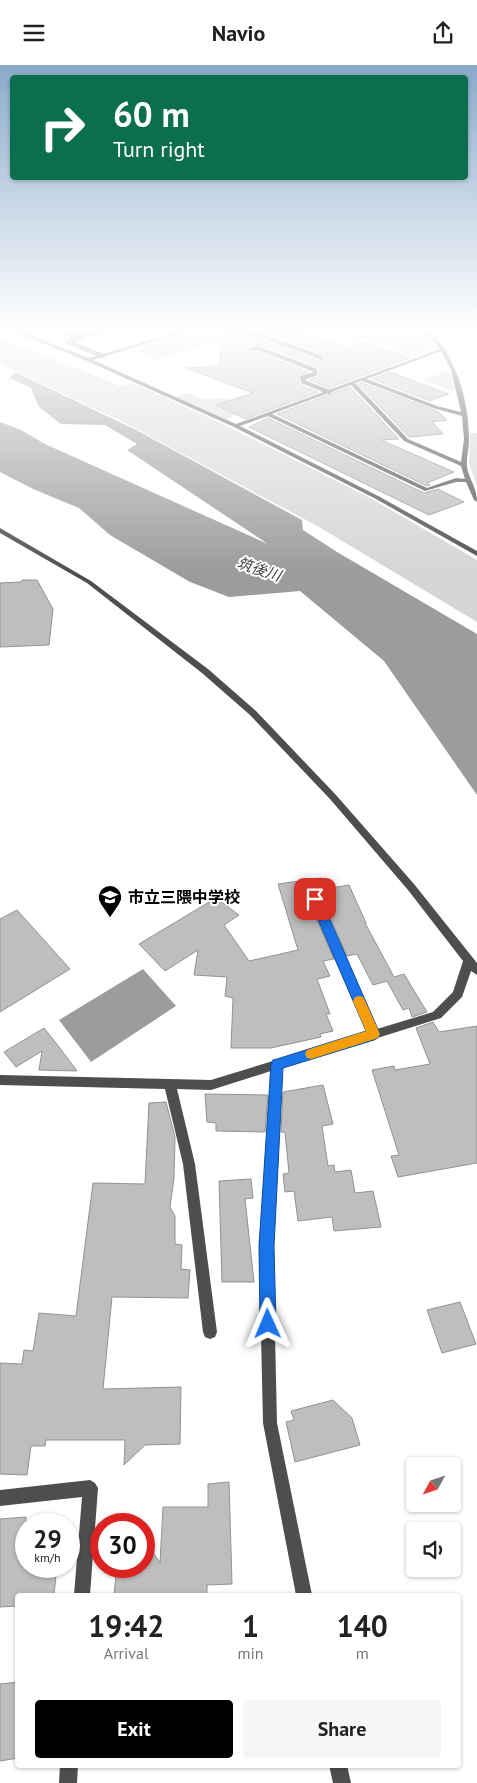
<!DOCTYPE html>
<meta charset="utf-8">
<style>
body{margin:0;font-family:"PT Sans","Noto Sans JP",sans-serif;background:#f6f6f6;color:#222;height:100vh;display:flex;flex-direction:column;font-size:19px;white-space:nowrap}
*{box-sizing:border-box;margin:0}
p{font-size:16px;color:#767676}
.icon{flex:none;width:28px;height:28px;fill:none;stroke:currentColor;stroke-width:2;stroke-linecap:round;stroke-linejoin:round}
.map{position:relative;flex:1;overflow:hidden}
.panel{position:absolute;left:15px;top:1528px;width:446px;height:175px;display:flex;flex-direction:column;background:#fff;border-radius:5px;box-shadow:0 1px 4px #0004}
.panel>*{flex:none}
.top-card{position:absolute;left:10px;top:10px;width:458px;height:105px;border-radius:5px;box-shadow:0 1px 4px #0004;background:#0b6e4f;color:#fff;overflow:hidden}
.needle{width:32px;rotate:230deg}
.fabs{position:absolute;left:406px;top:1392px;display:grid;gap:10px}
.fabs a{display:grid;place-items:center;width:55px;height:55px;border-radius:5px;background:#fff;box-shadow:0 1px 4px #0004;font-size:25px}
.speed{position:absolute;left:15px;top:1448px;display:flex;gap:10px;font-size:25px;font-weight:700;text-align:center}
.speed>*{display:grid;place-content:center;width:65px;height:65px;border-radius:50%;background:#fff;box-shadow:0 1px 4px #0004;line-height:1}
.speed small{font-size:12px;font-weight:400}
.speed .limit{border:8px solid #d22;background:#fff;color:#111}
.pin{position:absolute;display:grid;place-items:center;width:42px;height:42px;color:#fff;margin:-21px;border-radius:10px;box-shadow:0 2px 8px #0006}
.me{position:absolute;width:55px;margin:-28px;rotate:359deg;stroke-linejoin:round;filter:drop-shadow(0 0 4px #0008)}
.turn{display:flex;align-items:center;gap:18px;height:105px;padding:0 20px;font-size:22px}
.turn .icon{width:65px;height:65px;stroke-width:2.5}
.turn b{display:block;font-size:35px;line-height:42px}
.eta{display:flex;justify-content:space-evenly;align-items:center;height:85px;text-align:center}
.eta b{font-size:30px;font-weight:800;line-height:35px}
.button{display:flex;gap:10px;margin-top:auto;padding:10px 20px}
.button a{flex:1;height:58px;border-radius:5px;background:#000;color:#fff;font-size:20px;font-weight:800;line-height:58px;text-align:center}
.button a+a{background:#f6f6f6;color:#222}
header{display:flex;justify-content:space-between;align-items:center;height:65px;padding:0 20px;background:#fff;font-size:22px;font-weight:800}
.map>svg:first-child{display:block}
.green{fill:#d5d5d5}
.water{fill:#9c9c9c}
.building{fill:#bebebe;stroke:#929292}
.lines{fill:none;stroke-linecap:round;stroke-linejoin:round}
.service{stroke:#4e4e4e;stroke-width:4.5}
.minor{fill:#4e4e4e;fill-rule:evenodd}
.route{fill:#1a73e8;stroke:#114b97}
.slow{fill:#f59e0b}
.labels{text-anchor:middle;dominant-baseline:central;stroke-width:4;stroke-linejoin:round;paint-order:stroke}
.far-water-label{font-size:15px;font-style:italic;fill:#3d3d3d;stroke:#fff}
.poi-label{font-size:16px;font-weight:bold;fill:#000;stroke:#fff;text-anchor:start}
</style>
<header><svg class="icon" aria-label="menu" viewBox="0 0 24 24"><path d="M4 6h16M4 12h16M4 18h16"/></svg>Navio<svg class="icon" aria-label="share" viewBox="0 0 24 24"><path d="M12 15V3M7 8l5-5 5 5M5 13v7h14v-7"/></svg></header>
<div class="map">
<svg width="477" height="1718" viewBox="0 0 477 1718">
<rect width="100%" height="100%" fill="#fff"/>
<path class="green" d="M188,266L249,267L157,295L129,284Z
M329,266H388L357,276Z
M395,266H422L438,283L413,292L367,275Z
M0,272L120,321L133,318L225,360L372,434L477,495V557L319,462L123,357L0,299Z
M450,305L454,326L424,315Z
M188,328C194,331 201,335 208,334C217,334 220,332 229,335L215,340L236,350L226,354L175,332Z
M470,368H477V421L469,398Z"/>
<path class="water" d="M15,307L138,366L302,455L303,465L337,487L477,569V730L384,596L300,526L229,532L190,517L110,470L79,443L33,424L0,407V357L21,365L45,379L268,479L127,385L137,379L105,360L61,359L39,342L31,323L10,313Z
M143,904L176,941L91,997L59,955Z"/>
<path class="building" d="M224,266H244L247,270L319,296L324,293L321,288L261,266H303L345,282L362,277L410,293L329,323L310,315L319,311V304L316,301L259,279L253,280L250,283L252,288L258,287L308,307L299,310L298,315L302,321L318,327L246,354L216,340L253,328L186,303L219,301Z
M390,307L449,329L430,336L372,314Z
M362,318L437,346L447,355L432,357L443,369L409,372L358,319Z
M350,322L399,374L381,375L454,407L427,418L430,420L427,421L277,349Z
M268,353L424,428L438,424L464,437L429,450L249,362Z
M22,515H37L53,544L49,580L0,582V518L21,517Z
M321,813L325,824L349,820L366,858H365L394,912L404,909L427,947L412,952L409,943L403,945L387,916L373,920L357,889L347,891L322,833L315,828L308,835L334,894L323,896L330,911L317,914L330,949H326L333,966L320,969L321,972L271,983H231L233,933L225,931L227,912L194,910L198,885L165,906L139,879L216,833L239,850L224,860L249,896L298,885L278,819Z
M17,845L70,904L0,947V854Z
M433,957L439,967L477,961V1098L398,1112L391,1091L399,1090L372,1005L394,1001L395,1005L430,999L416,963Z
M44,963L56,978L77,1006L39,1005L42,986L16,1002L4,987Z
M323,1020L333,1059L322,1061L328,1101L334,1100L335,1107L351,1105L355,1128L373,1126L381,1162L334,1166L332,1152L298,1156L294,1126L285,1127L283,1109L289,1108L285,1067H281L283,1027Z
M205,1029L268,1030L265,1067L216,1066V1058L207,1057Z
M166,1037L175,1072L174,1113L170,1142L175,1151V1179L182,1180L181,1204L190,1205L188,1233L112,1232L103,1324L181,1322L180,1379L145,1380L124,1400L125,1375H46L45,1381H31L27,1410L0,1409V1298L22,1299L24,1285L33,1286L39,1248L76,1251L93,1118L145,1119L149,1038Z
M251,1114L253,1133L245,1134L254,1217H222L219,1116Z
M460,1237L476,1279L442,1288L427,1245Z
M333,1335L352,1353L360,1380L295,1397L286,1357L294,1355L291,1346Z
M229,1417L232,1519L207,1520V1530H114L117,1501H144V1473L160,1498L163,1442H208V1419Z
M26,1452V1501H57L54,1530H18V1541L0,1542V1454Z
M18,1617V1693L0,1696V1619Z"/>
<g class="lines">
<path class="service" d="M62,266L80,274L68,277L103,291
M248,266L320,292
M77,273L101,266
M254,284L258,283L315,305V309L302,313L304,317L329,327"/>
<path class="minor" d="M12,266H19L89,293L180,266H187L93,295L236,359L440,284L425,266H430C457,294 469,336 469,375C469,384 466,393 467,402C469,415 477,422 477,437L474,435L466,417H456L425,426L268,351L240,361L380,432L477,486V491L376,434L234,362L87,296ZM441,286L451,305L461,347L437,341L367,314ZM362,316L433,343L462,351L464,374L461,397L408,374L355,318ZM351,320L404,376L461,401L465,414L456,413L427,423L272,349Z
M0,463L91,516L208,604L256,646L336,730L414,819L477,898V910L471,906L462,932L441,953L282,1003L273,1181L277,1358L312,1530H296L263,1358L259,1181L271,1006L211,1025L177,1024L195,1099L217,1267L215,1272L210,1274L205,1272L203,1267L183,1099L165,1024L0,1020V1010L211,1015L368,967L310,834L315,830L320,834L377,964L433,947L453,927L463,896L408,825L330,734L250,650L202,608L87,518L0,468Z
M90,1415L95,1418L98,1423L90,1530H74L82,1432L0,1441V1425Z
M60,1700H78L77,1718H59Z
M329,1700H347L351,1718H333Z"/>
</g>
<linearGradient id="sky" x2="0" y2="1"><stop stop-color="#89aaca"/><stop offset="0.52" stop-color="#fff"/><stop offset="1" stop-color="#fff" stop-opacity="0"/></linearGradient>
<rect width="477" height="507" fill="url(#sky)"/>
<path class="route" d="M315,830L321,834L380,969L378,973L374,975L283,1003L274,1181L276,1259L273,1265L268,1267L262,1265L260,1259L259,1181L271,999L273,995L277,994L366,966L309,834Z"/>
<path class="slow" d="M359,931L363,932L365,936L380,969L378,973L311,994L307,993L305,989L307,985L366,966L353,936L355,932Z"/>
<defs>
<g id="school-pin" transform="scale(1.25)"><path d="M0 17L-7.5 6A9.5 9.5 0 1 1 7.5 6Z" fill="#000" stroke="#fff"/><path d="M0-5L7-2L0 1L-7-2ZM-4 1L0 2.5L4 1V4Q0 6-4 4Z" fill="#fff"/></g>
</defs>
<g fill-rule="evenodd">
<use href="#school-pin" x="110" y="832"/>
</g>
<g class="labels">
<g class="far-water-label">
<text transform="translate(259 504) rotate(18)">筑後川</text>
</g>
<g class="poi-label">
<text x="128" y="832">市立三隈中学校</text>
</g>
</g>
</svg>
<div class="fabs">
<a><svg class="needle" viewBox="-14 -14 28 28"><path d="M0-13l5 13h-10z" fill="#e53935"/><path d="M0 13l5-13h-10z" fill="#767676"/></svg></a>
<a><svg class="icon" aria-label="sound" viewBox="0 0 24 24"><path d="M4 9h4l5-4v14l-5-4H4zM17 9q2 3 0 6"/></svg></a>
</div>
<div class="speed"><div>29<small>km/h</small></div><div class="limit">30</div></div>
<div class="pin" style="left:315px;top:834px;background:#d93025"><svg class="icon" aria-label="arrive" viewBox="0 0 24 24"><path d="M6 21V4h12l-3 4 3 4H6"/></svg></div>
<svg class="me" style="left:268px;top:1259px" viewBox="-20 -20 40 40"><path d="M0-17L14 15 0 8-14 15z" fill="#1a73e8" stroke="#fff" stroke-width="4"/></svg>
<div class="top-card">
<div class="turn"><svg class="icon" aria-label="right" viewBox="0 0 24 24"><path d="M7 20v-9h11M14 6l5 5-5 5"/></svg><div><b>60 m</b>Turn right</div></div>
</div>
<section class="panel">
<div class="eta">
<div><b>19:42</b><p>Arrival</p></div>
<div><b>1</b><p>min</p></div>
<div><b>140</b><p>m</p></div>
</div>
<div class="button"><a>Exit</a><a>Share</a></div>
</section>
</div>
